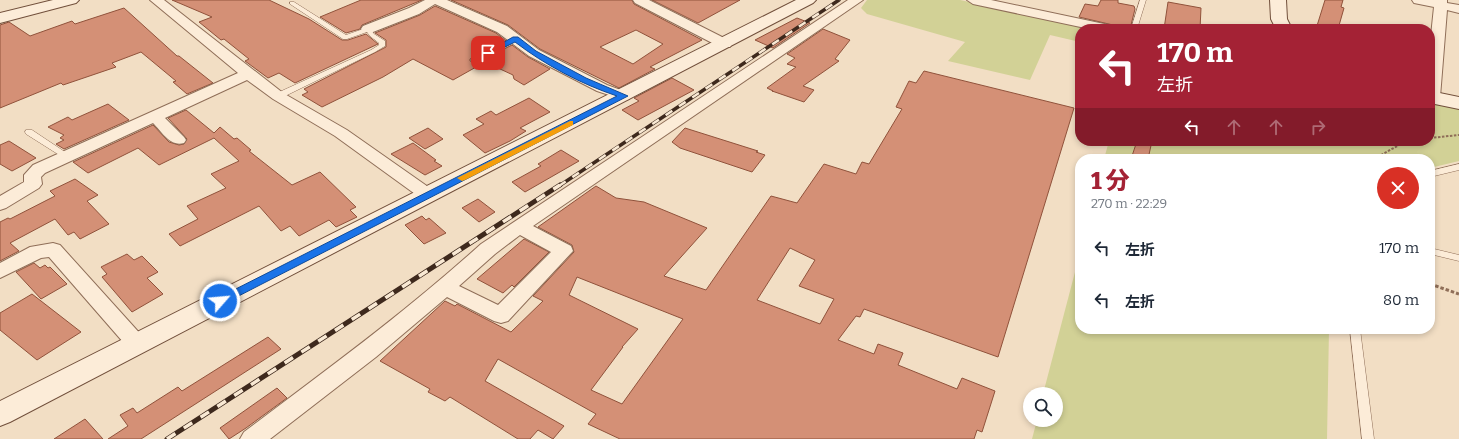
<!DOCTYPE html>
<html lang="ja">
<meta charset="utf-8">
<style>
body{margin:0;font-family:Bitter,"Noto Sans JP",serif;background:#f2f2f3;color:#1f2937;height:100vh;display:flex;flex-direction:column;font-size:15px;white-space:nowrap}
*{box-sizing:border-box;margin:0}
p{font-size:13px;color:#747a83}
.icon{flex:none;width:22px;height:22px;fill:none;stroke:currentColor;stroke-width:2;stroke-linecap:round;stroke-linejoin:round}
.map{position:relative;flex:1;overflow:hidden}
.panel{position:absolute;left:1075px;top:154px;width:360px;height:180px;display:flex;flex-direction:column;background:#fff;border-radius:16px;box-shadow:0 2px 6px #0003}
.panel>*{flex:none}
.banner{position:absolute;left:1075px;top:24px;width:360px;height:122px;border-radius:16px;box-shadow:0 2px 6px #0003;background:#a42235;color:#fff;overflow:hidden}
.buttons{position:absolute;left:1023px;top:387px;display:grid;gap:8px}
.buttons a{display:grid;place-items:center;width:40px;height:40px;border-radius:50%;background:#fff;box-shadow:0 2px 6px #0003;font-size:20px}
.pin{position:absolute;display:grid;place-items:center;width:34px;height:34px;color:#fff;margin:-17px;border-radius:8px;box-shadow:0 2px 6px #0006}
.me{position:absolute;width:44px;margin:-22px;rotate:63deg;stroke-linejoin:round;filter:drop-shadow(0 0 3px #0008)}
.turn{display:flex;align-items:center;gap:14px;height:84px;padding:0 16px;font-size:18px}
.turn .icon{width:52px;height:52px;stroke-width:2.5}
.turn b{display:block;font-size:28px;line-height:34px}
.lanes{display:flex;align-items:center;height:38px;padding:0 16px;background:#0003;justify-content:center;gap:20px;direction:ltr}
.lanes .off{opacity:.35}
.round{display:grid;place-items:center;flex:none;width:42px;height:42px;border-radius:21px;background:#f2f2f3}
.summary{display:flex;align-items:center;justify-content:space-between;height:68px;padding:0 16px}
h1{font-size:24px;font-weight:800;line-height:30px;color:#a42235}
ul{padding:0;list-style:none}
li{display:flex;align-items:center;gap:12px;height:52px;padding:0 16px}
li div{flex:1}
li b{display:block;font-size:15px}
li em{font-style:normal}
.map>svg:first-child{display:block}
.green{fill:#d2d196}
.building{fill:#d49076;stroke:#90523b;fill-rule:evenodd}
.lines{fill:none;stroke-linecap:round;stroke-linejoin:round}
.lane-casing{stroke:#8f6e58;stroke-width:1}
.street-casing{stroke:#8f6e58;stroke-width:2}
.secondary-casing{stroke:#714f3b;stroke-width:2}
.path-far1{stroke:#8f6e58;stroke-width:2;stroke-dasharray:2.5 1.5;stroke-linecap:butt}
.path{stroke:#8f6e58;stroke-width:3;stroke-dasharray:3.5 2;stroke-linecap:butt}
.lane{fill:#fcecd8;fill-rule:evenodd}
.street{fill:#fcecd8;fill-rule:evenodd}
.secondary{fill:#fcecd8;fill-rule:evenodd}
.rail-far1-casing{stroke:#3e291d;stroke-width:3.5}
.rail-casing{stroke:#3e291d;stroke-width:5}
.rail-far1{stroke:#f9e9d4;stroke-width:2.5;stroke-dasharray:8;stroke-linecap:butt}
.rail{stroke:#f9e9d4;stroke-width:3.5;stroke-dasharray:10;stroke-linecap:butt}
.route{fill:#1a73e8;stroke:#114b97}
.slow{fill:#f59e0b}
</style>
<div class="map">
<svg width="1459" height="439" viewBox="0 0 1459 439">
<rect width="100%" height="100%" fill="#f2dec4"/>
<path class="green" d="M867,0H960L1098,29H1080V42L1050,35L1030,80L948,61L965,42L867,14L861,8Z
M1430,99L1459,106V161L1430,168V159H1104L1109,141H1261L1274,144L1275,141H1430Z
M1080,253V329H1329L1327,439H1032L1037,420H1056V394H1043Z"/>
<path class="building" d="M172,0H269L309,19L342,40H348L366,34L378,44L295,83L279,73L268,78L245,61L249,59L224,39L221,40L199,22L212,17Z
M361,0H422L362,25L360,29L346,33L320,17Z
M451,0H632L634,4L702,40L650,67L655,69L619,88L540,49L508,25ZM636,30L663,44L633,64L600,47Z
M652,0H740L698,23Z
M1101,0H1118V3L1134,6L1135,9L1130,29L1079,17L1085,4L1098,6Z
M1325,0H1343L1341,7L1344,8L1338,29H1316Z
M1168,2L1201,8L1200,29H1164Z
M435,6L496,33L506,41L470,59V61L476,63L512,45L528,57L550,69L524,85L514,79L513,75L485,62L453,80L413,59L383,77L322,107L302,95L308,92L304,89L386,47V40L375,33L420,15Z
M124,8L177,56H179L213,83L187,94L173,82L176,81L141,52L112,63L116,67L63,85L61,83L0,108V25L9,22L30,36L72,21L75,24Z
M797,18L810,23L773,48L755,40Z
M823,29L850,40L835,59L839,61L803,86L814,90L804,102L772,91H773L767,88L796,67L787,64L795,58L787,54Z
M924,71L1074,108L998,357L864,309L860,317L856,316L838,340L874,354L878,344L903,353L898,365L957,389L962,378L995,391L982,432L977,430L974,439H620L588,424L596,414L498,359L485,381L564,426L553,439L538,430L530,439H518L450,397L445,401L428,392L430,389L380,361L445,301L455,306L457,304L511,332L543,301L533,296L574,252L572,245L538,227L596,186L616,198L644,202L707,228L664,276L706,290L771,196L797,203L824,164L856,174L862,162L869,164L902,109L896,107L909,81L916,83ZM790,248L815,260L799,286L834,299L820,324L757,300ZM577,277L683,319L622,404L591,390L623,347H622L638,329L569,295Z
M672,78L694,90L638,120L622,110L639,101L634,98Z
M529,98L550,112L520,128L526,131L510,141L485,153L463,135L484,124L476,119L491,111L496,115Z
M108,104L129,120L64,149L56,144L64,140L60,138L64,135L48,127L68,117L72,120Z
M186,110L214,133L220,127L234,139L237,138L251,150L249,151L292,185L320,172L356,207L350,210L357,217L336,227L329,220L299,236L290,226L281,231L259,206L180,246L169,234L198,219L187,206L226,188L211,174L239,161L214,138L159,165L138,148L88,173L73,162L153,125L169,142L179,145L184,144L187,139L168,118Z
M428,128L443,139L425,149L409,138Z
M685,128L758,151L756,152L765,155L752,172L680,148L672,142Z
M9,141L36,158L12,171L0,164V145Z
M1137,141H1152L1148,159H1131Z
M413,143L436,160L434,161L442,166L425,175L391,154Z
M561,150L579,161L525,192L512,182L541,166L538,164Z
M75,179L98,195L87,201L109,224L80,239L74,232L68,235L55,219L10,243L19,251L0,261V222L8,218L10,219L55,196L50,191Z
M478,199L495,212L479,222L462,208Z
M422,216L426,220L429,218L446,233L424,244L405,225Z
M524,239L549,252L514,287L512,285L503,293L477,279Z
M127,254L134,260L142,256L158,272L147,278L163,294L132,312L102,277L107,274L101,267Z
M34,263L40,268L45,265L48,268L50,267L67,284L41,299L16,272Z
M32,294L81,332L37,360L0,330V313Z
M268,337L281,349L141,439H108L128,426L120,415L133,408L137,413L178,387L182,391Z
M277,388L287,398L246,428L229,439L220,428Z
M85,419L103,439H54Z"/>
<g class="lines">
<g class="lane-casing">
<path id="lane" d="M1140,0H1146L1137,29H1131Z
M290,2H294L346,35L366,28H370L374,34L385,41V46L375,52L281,98H275V94L371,50L379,45V43L370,36L367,32L347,39H343L290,4Z
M516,37L519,39L518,40L477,61L475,62L471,60Z
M26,130H32L71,156L70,158H64L26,134L25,132Z
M1459,164V170L1430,177V171Z
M1430,248L1459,255V261L1430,254Z
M1350,329H1360L1374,439H1362Z"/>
</g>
<g class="street-casing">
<path id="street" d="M150,0H164L283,93L347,130L434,191L437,195L434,199L428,201L422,199L335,136L273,99L247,80L165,118L184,137L186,140L184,143C170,147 162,132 153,123L45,173L41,177L42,184L39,188L6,208L0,210V196L24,182V175L33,165L238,73Z
M425,0H447L507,26L539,50L607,85L629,93L631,96L629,99L624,100L597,91L529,56L497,32L435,4L419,14L373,32H363L361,29L363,26L409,8Z
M633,0H649L730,41L732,44L730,47H720L635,3Z
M848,0H863L533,226L571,246L573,251L508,321L501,323L494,321L447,297L376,357L270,439H240L244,432C325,371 406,312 481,244ZM520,235L551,252L498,305L459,286L495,254Z
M967,0H991L1109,25L1114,26L1116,29H1090L973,4Z
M1412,0H1447V3L1459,5V13L1447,10L1440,97L1437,100L1430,101V45L1434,7L1414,3Z
M53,243L60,245L144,338L148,344L144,350L137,352L130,350L49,257L41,258L0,278V263L30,247Z"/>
</g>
<g class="secondary-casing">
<path id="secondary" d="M53,0H79L76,3L0,23V13Z
M796,0H816L813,3L10,422L0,426V401Z
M1270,0H1286L1287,19L1292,29H1276L1271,19Z
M1430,91L1459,97V109L1430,103Z"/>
</g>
<path class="path-far1" d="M1430,138L1459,135
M1374,159L1399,145L1417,141"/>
<path class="path" d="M1430,284L1459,294"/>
<use href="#lane" class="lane"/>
<use href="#street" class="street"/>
<use href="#secondary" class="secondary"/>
<g class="rail-far1-casing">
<path id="rail-far1" d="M559,186L839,0"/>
</g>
<g class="rail-casing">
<path id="rail" d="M167,439L560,185"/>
</g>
<use href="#rail-far1" class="rail-far1"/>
<use href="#rail" class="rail"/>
</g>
<path class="route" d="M513,37H518L536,51L586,78L628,96L223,304H216L215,301L216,299L617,96C581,84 545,65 515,42L491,54L485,53Z"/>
<path class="slow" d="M570,121H573V125L465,180L462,181L457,178Z"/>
</svg>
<div class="buttons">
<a><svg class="icon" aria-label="search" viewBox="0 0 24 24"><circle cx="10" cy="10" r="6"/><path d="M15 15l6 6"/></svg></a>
</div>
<div class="pin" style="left:488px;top:53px;background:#d93025"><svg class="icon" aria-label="arrive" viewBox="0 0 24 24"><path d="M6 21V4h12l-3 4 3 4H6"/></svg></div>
<svg class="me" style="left:220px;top:301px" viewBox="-20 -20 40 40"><circle r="17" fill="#1a73e8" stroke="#fff" stroke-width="3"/><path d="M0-11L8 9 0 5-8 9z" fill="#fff"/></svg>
<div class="banner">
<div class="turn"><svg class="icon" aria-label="left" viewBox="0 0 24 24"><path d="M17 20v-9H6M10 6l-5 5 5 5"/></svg><div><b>170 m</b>左折</div></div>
<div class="lanes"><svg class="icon" aria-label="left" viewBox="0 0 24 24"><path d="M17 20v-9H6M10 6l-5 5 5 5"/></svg><svg class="icon off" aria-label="ahead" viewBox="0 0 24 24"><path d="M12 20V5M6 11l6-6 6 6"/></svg><svg class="icon off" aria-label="ahead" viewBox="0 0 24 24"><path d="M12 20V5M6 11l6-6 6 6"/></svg><svg class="icon off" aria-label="right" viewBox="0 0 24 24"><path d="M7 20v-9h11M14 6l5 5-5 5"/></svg></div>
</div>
<section class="panel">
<div class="summary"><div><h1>1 分</h1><p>270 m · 22:29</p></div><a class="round" style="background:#d93025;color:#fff"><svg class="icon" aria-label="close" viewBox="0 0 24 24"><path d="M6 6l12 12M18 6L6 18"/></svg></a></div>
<ul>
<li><svg class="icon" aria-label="left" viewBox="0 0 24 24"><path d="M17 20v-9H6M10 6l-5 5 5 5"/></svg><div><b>左折</b></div><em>170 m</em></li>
<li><svg class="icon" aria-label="left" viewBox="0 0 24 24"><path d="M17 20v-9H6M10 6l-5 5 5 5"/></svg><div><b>左折</b></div><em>80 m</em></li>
</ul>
</section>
</div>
